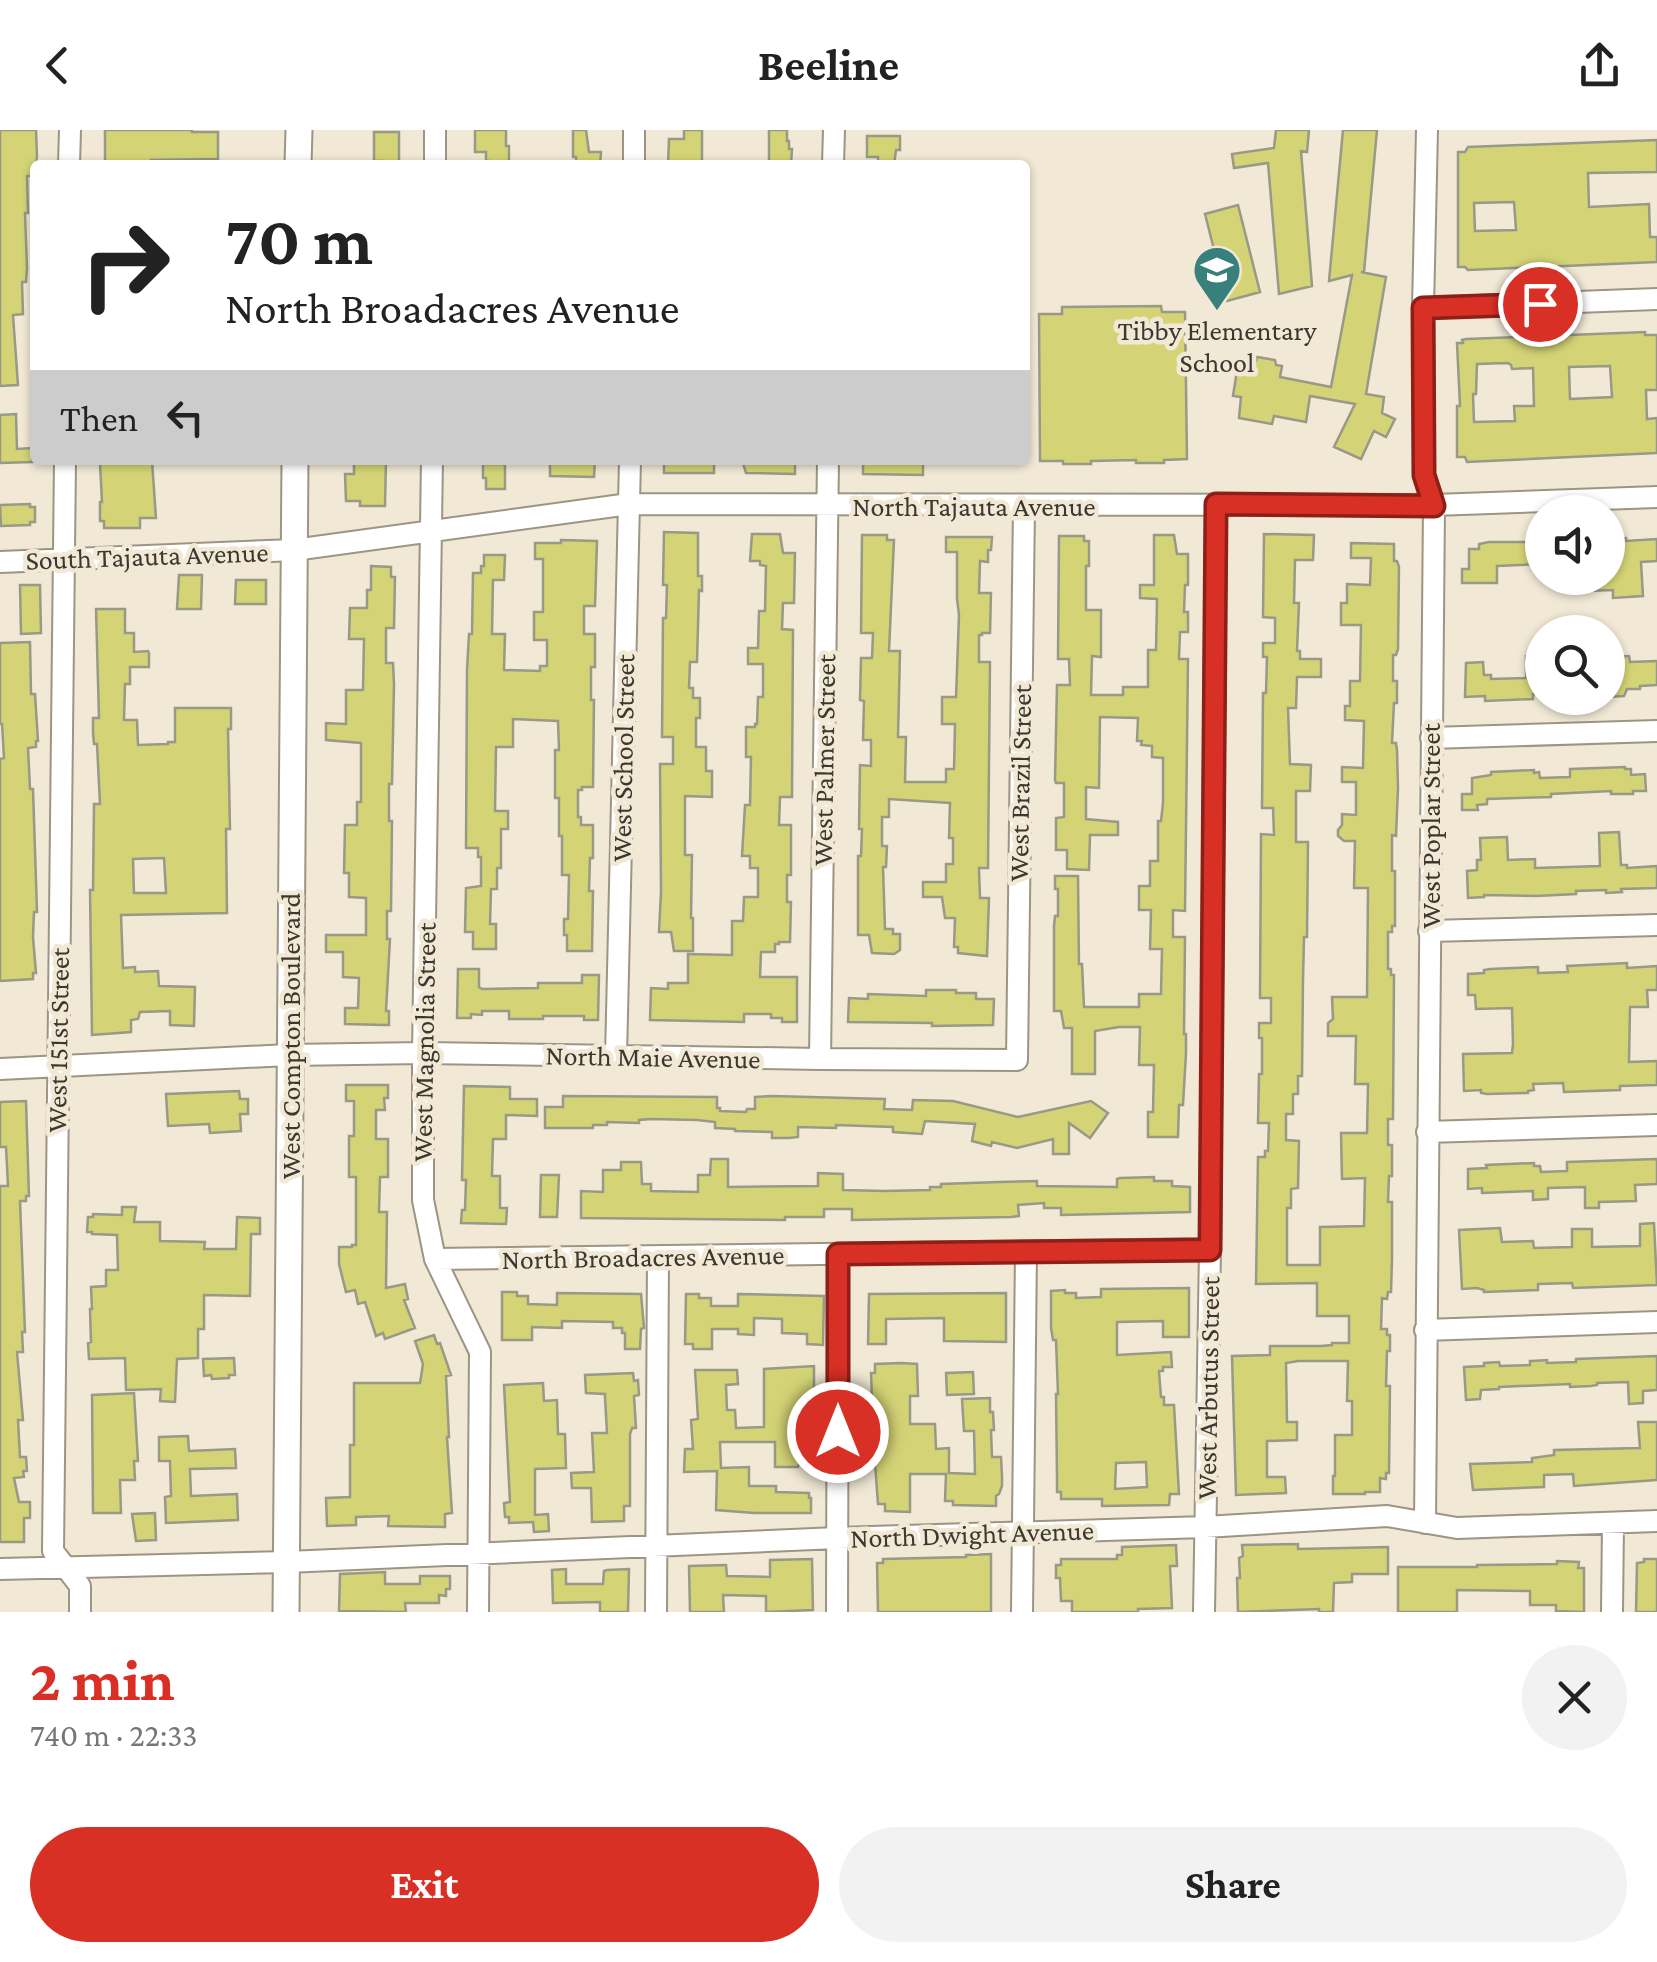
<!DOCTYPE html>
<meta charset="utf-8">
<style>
body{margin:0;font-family:"Crimson Pro",serif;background:#f2f2f2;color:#222;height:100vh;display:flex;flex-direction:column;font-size:38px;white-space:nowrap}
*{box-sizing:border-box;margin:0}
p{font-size:32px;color:#767676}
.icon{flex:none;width:55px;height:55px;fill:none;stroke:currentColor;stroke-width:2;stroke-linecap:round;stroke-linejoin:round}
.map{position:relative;height:1482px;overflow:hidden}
.side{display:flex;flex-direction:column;background:#fff;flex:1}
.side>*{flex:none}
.banner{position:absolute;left:30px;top:30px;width:1000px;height:305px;border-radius:10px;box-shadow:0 2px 8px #0004;background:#fff;color:#222;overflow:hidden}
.tools{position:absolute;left:1525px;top:365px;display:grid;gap:20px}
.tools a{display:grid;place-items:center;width:100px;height:100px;border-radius:50%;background:#fff;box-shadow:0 2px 8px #0004;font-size:50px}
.pin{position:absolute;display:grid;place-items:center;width:85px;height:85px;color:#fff;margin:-42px;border:5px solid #fff;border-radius:50%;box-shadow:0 2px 10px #0007}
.me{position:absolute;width:110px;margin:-55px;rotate:0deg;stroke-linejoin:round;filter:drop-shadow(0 0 8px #0008)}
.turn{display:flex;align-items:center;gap:35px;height:210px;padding:0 30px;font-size:45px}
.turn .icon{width:130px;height:130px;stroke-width:2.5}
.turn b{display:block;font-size:70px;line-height:85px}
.then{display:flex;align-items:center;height:95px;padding:0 30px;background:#0003;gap:20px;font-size:38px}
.round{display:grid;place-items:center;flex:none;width:105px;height:105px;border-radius:52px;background:#f2f2f2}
.headline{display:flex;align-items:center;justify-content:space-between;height:170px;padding:0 30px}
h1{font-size:60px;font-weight:700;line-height:75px;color:#d93025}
.primary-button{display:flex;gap:20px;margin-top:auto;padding:20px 30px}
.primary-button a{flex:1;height:115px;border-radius:60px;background:#d93025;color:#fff;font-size:40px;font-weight:700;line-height:115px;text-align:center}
.primary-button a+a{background:#f2f2f2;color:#222}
header{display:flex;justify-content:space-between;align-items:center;height:130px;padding:0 30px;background:#fff;font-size:45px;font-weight:700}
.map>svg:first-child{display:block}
.building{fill:#d4d476;stroke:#989986;stroke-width:2.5;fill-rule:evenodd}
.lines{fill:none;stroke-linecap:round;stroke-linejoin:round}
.minor-casing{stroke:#9c9583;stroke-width:24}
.major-casing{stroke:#9c9583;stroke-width:29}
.minor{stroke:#fff;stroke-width:20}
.major{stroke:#fff;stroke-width:25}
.route-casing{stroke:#8d1f18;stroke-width:25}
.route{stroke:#d93025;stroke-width:18}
.labels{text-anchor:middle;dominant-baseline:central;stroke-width:9;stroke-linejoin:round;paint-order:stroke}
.poi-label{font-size:28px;fill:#3b3830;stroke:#f1e9d5}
.street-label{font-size:28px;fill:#3b3830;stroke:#f1e9d5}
</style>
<header><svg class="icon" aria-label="back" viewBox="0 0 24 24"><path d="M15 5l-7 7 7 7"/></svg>Beeline<svg class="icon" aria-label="share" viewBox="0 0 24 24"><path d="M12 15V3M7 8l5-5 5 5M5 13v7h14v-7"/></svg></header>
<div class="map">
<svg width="1657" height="1482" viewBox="0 0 1657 1482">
<rect width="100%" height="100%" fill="#f1e9d5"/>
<path class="building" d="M0,0H36L37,26L35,46H27L28,83H25L27,138L26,152H22L23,184L13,185L18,255L0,256Z
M105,0H192V2H218V29L151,30V35H105Z
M475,0H506V16H509V35H489V31H486V22H475Z
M573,0H586L589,22H601L600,35H576V27H573Z
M684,0H702V35H668L669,9H684Z
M769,0H787V11H789V19H792L791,35H769Z
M1276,0H1309L1307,22L1301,21L1312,156L1279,164L1268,33L1234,38L1232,24L1274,18Z
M1343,0H1377L1364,142H1361L1386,147L1366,264L1384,267L1382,283L1395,289L1386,307L1374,301L1361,329L1334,317L1355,274L1310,266L1306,292L1274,286L1272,294L1239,288L1241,267L1233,266L1239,228L1256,231L1257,227L1275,230L1276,235L1282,236L1280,247L1331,257L1352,145L1329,151Z
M374,2H399V35H384V31H374Z
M867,6H900V20H896L894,35H878V27H867Z
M1657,10V42L1588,43L1589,77L1649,74L1650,107H1657V132L1468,140L1465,137H1458V22H1465L1468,17ZM1514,72L1516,100L1475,101L1474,73Z
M1238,75L1260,162L1227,171L1205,84Z
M1161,176L1162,182H1185L1187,329L1164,330V333H1136V330L1091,331V334H1063V331H1040L1039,184H1062V177Z
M1645,202V205H1657V260H1646L1647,289L1657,288V323L1467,332L1465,327H1457V276H1460L1457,213H1463L1462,210L1466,209ZM1508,233L1511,235L1512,239L1533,238L1534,276H1514L1515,291L1474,292L1473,264H1476L1477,234ZM1610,236L1612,267L1570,269L1569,237Z
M16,284L17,319L32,318V332L0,333V285Z
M354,330H386L385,376H360V371H346L345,344H354Z
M550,330H595L594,347L550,346Z
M664,330H714V343H664Z
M742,330H795V344L746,343Z
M867,330H923V345L863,344V331Z
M152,331L156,388H140V398H104V391H100V372H102L100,334Z
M483,334H505V359H486V348H483Z
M30,374V377H35V392H30V395L1,396L0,375Z
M664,402L698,403V446H702V461L699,460L697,532H690L689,558H693V568H700V588H696V617H706V641H712V667L685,666V725H692L691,788H693V821H674L671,802H659L661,762L660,634H673V607H662L663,488H666L667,455H663Z
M752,404H780L783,423H795L794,473H783L782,499L793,500L792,667H780L779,695H791V745H787V772H791L790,812H779V814H775V822H761L760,847H797V892H782V888H771V884H744V892L650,890L651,858L668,859V853H688V824L732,825V791H743L744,767H758V738H750V726H742L745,675H750L751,627H746V597H755V594H757L758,567H763V534H748V518H758L759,481H765L766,436L760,435V431H750Z
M1264,404L1314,405L1313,430H1295L1294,473H1299L1297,521H1300V529H1321V547H1297L1296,578H1288L1290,634L1311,635L1310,661H1296V712H1308L1307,807H1304L1303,851L1302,946H1298V964H1293V984H1286V1010L1299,1011L1298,1058L1291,1059V1078H1287V1135H1320V1097L1364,1096L1365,1048L1342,1049L1341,1003H1367L1368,954H1355L1356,906H1328V893L1333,889L1332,867H1367L1368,758H1354L1355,711H1344L1338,706V700L1342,695V684L1356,685V652H1342V637L1363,638L1364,591L1345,590V576H1350V551H1360L1361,495H1341V473H1347V454L1370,455L1371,428H1351V413L1394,414V431H1397L1399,437L1398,519L1396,525H1393V551H1397V573H1394L1392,613H1396L1397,620L1398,658L1396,706L1392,705V741H1395V796H1392V802H1388V839H1391V845H1394L1393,989H1388V1015H1392V1046H1389L1388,1072H1392V1129L1391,1162H1388L1387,1169L1382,1168L1381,1199H1387V1205H1390V1221H1387L1386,1256H1390L1389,1343H1386V1349L1380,1348V1362H1365V1364H1333V1346H1335V1305H1352V1271H1347L1348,1231H1298L1286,1233L1287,1292H1297V1310L1267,1311V1347H1285L1286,1363L1236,1365L1232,1226L1270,1225V1216H1321L1332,1215V1213H1349V1186H1317V1153L1256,1154L1258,1027H1265V1021H1268L1269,993H1258L1259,944H1262V908H1259V893H1271V868H1260L1261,704L1274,705L1273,678H1262L1263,563H1266L1267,527H1263V513H1275V488L1263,487Z
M862,405H887V410H894L889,521H900L898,607H906L905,652H946V639H954L955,594H942V567H956L959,485L957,469V422H946V407H992L991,420H988V432L980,431L979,463H991L990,503H982V505H979V532H990L988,738H979L980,768H989L987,826L958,823V817H954L955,788H945L942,767H923V752H946V734H953V708H949L950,673L889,669V687H882V716H887L886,737H883L885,799H893V804H900V820L894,824L872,823L869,805H858V726H861L862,699H859L860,635L871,636V610H863L864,571L860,570L861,528H872L873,503H861Z
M1154,405H1174L1177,424H1188V455H1185L1184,482H1188V502H1180L1179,529H1188L1185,781L1173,780V807H1185L1184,904H1186V923L1183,975H1179L1178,1007H1148V982H1153L1154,935H1139L1140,897H1119L1095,901V944H1072V898H1064L1061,881H1054V796L1055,786H1058V759H1055V746H1078L1079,834H1082L1084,877H1139V864H1161L1162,819H1150L1151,780H1139V756H1150V731H1158V691H1161L1163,673V628L1152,627V616L1141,615L1142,611H1137L1138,588L1100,587L1099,658L1086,657V689L1118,692V705H1090L1089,740L1067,739V720H1056V688L1064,687V653H1056L1055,650L1057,555H1070L1069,529H1058L1059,406H1084V411H1089V436H1086V480H1101V527L1092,526L1091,565H1123V557H1148V520H1156L1157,469L1140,468V455H1154Z
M1626,408V411L1657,409V431L1641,432L1643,466L1613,468V460L1586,461L1585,448H1608V418H1611V409Z
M561,410L597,411L595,476H584V504H595V537H591V570H594L593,657H582V660H578V687H581V695H593V728H590L589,761H593L592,821H567V805H564V789H568L569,745H562V706H559V668H555V620H559L558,591L513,589V617H496L495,681H508V699H501V738H497V759H491L490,794H496V819H473V802H465L466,758L481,756V727H478V718H466L467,540L469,504H472L473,443H481V436H484V425H505L504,450H493L492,504H505L504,540L540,541V536H547V510H534V482H543V429H535V413H561Z
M1489,412H1531V415L1542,417V434L1497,436V453H1462V439H1469V419H1479V414Z
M371,436L391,437V447H395L394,498H386V533H393L394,554L392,654H389V691H392L391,781H387V809H390L386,881H389V895H385L345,894V878H358L359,848L343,847V822H326V805H366V768L349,767V743H344L345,695H357V672H361V613L326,610V593L346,594V560H363L364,509H349L350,478H367V460H371Z
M179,445H202L201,479H177Z
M236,450H266V474H235Z
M20,455H40L41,503L21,504Z
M96,479H125V503H134V522L148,521L149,523V537H130V554H125L124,590H137L138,615L168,614V612H175V578H231V599H228L230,699H226L227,783L121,785L123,838L135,837V842L158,841L159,856L195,857L194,896L170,895V881L140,882L138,889L131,890V902L92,905L90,760H93L94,674H100L97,614H94L93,603V588H99ZM164,728L166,763H134L133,729Z
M30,512L31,564H35L38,611H36V617L28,618L30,659H33L37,782H34L33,807L36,843H33V849L0,851V629L4,628L2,594H0V513Z
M1526,526H1542L1541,564H1533V569L1485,571V566L1465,567L1466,533L1483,532L1484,545H1491V549L1526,548Z
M1629,526L1630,532L1657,531V555L1640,556V559H1627L1624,566L1608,567V527Z
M1625,637V639H1631V645L1645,644L1646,661H1633V664H1611V661L1551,664V667L1487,669V674L1477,675L1478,680H1462V664H1472V648L1491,645V642L1534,640V643L1539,642L1540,648L1570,647V639Z
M1619,702L1621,735H1627V738L1657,736V758L1621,759L1622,762L1606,763V760L1576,761V764L1536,766L1484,765V767L1468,768L1467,741L1477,740V730H1481L1480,708L1507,707L1508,730L1535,729V738L1569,737L1600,736L1599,703Z
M1627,833V838L1657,836V860H1647L1648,877H1630L1629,932L1657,931V955L1620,956V960L1564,962L1563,953L1533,954L1534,960L1528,961V963L1487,964L1481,963V960L1464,961L1463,924L1512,923L1513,914L1512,878L1476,879L1475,865H1468V844L1484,843V840L1490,839L1538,837V843L1568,842L1567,836Z
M458,839H479V857L482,859L538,858V853H582V845H599L598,890H584V886H543V889H509V881H482V885L471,884V888H457Z
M926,860H956V863H976V869H994L993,895L932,896V893L848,892L849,868L868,869V864L926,866Z
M346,955H388V968H384L385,980H376V1009H388V1047H380L379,1082H387L386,1158L405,1154L408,1169L404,1170L415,1198L385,1209L383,1203L376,1206L365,1172L358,1174L355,1160L346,1162L339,1134V1117H352V1115H356V1047H349V1006H354V971H346Z
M464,956L510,957V969H537V986L506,985V1009H493L492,1046H500V1078H507L506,1094L461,1093L462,1080H465L466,1050H462Z
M239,961L240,969H248V984H240L241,1001L210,1003L209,994L168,996L166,964Z
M563,966L717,967V978H720V981L746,982L747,979H755V967L772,966L885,969L884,979L912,980L913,970L953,971L1018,987L1091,971L1108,983L1090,1008L1069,993V1024H1053V1009L1017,1018L992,1012L991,1016L972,1011L975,994L925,991L922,1004L893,1002V997L836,995V998L798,997V1007L789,1008H772V1002L735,1001V999L715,998V992L697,990L651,989L639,990V993L607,992V995H593V998H545V977H563Z
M26,971L29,1066H26V1071H20L25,1202H22L23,1222H17L23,1290H18L20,1327H26L27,1341H23L24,1347L14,1348L19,1372H30V1388H24V1412H0V1056H8L6,1017H0V972Z
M711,1029H728V1057L818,1056V1043L843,1044V1060L884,1061L930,1060V1057H941V1054L999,1052L1037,1051V1056L1117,1057V1049L1120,1048L1154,1047V1051H1172V1056L1190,1057V1082L1061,1085V1078H1044V1073L1018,1075L1019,1086L1011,1087L852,1090V1079H824V1087H785V1090L581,1088V1061L603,1062V1040H621V1032H641L642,1054H651V1061L698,1062V1045H710Z
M1657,1029V1054L1635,1055L1636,1071L1599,1072V1078H1585V1057L1548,1058V1069L1533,1070V1061L1482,1063V1058L1468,1059V1039L1487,1038L1486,1035L1534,1033V1036H1540L1541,1042L1567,1041V1032Z
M541,1045H559L557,1087H540Z
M122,1077H136L134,1092H160V1111L205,1112L204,1119H236L237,1087L260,1088V1104H251L250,1166L204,1165V1199H198V1228L177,1229L175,1272L160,1271L161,1259L126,1260L125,1228L89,1229L88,1213L91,1212L90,1179H92L91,1157L106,1156V1140H118L117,1105L92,1104V1102H87L88,1087H93V1084L122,1085Z
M1654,1093L1657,1155L1573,1158L1572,1153L1538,1154V1160L1484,1162V1160L1477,1158L1462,1159L1459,1100L1500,1098L1502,1112L1533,1111L1534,1118L1572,1117V1099H1592V1117L1640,1116V1094Z
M1189,1158V1207H1163V1191L1117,1192V1225L1171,1222L1172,1237H1163V1241H1159L1161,1267H1164V1275H1174L1179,1364H1170L1169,1375L1102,1376V1369H1061V1362H1057V1347L1056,1264H1058L1056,1210H1053L1051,1198V1161L1065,1160V1163H1076V1168L1101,1167V1159ZM1146,1332L1147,1357L1115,1359L1116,1333Z
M502,1162H517V1166H528V1174L557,1175V1163L641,1164L644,1198L641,1199L640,1219H625V1203H622V1198H613V1192L562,1191V1198L532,1197V1210H502Z
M1006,1163V1212L944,1211V1188L886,1189V1214H868L869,1164Z
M686,1164H699V1168H711V1176H738V1164L824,1166L823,1215L807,1214V1204L782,1203V1189L754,1188V1205L738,1204V1199H712V1219H693V1214H685Z
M434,1205L437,1214L440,1213L451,1245L446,1246L449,1307H447L452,1383L445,1384V1397L388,1396L389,1386L356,1387V1395L327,1396L326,1368L350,1367V1315H354V1253H420L423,1234L415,1211Z
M1657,1226V1260L1643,1261V1273L1629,1274L1628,1252L1597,1253V1255L1591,1256L1570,1257V1254L1499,1257V1259L1481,1260L1480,1269L1466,1270L1464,1237L1484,1236V1233L1499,1232L1500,1236L1530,1235V1231H1532L1547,1230V1233L1576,1232V1229Z
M234,1228L235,1245H229V1248L212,1249L211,1245L204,1246L203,1229Z
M901,1233L917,1234L918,1266H910V1294H935L936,1319L949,1318V1343L975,1344L974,1301H964L962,1269L990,1268V1282H993L994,1300H991L992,1327H1001L1002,1346V1356L999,1364L996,1366V1376L953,1375V1371H945L946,1344H910V1382L885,1381V1374H878L875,1334H870V1319L874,1320L871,1243H875V1234Z
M814,1236V1296H824V1309H815L814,1334H799L798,1337H775V1312H720L721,1338L749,1337V1356H776V1362L809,1363V1368H811V1383H754L716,1380L717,1341L684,1342L685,1319H693L691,1290L698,1289L695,1240H737L738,1254L726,1255L727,1280H735L736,1298L764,1297V1239Z
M973,1242L974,1264L947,1265L946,1243Z
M633,1243L634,1251L638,1250L639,1265L634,1266L636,1298H632L630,1304V1376H624V1391L592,1392L591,1358H572L571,1343L594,1342L592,1303H607L605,1267V1264L586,1263L585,1245Z
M543,1253L544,1271L557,1270L558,1304H565L566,1338L535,1339V1385L548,1384L549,1401L534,1402L533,1392L509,1393V1387H505L504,1373L510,1372L504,1255Z
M134,1263L138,1331H134L135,1350H120L121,1383H93L92,1265Z
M1638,1292H1657V1350L1574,1356L1573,1344L1544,1345V1357L1473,1360L1470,1334L1532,1332V1328L1554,1325V1320L1640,1318Z
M188,1306L189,1321L235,1319L236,1338L190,1339L191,1366L237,1364L238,1390L166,1393L165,1367L171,1366L170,1331H159V1307Z
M155,1383L156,1410L136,1411L132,1384Z
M1298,1414V1419L1388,1417V1444H1352V1452L1334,1453L1333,1482H1319V1479L1238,1482L1237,1448H1240L1239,1428L1243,1426L1242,1415Z
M1176,1415L1177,1436H1170L1172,1478L1138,1479V1482H1072V1471H1061L1060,1448H1056V1435H1061V1429H1117V1425H1122V1417Z
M991,1424V1482H878L877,1433H883V1429L966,1427V1425Z
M812,1429L813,1480L766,1482V1466L723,1465L724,1482H690L689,1436L726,1435L727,1446L770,1447V1430Z
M1644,1429H1657V1482H1636L1637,1433L1644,1432Z
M1557,1431L1579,1432L1578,1438H1584V1482L1556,1481V1475H1530V1461L1457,1460V1482H1398V1437H1477V1435L1557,1434Z
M566,1439V1454H603L604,1441L607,1440L629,1439L628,1482H600V1472L553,1473L552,1440Z
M385,1442V1454H420V1446H450V1459H446V1466L439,1465V1473H405L406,1482L339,1481L340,1444Z"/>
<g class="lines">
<g class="minor-casing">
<path id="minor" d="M69,35L70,0
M435,35V0
M634,35V0
M833,35L834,0
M1423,178L1657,169
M65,330L53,1421L80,1456V1482
M432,330L423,923V1070L435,1129L480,1222L478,1482
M0,432L294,420L629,374L1434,375L1657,367
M1431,608L1657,601
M1429,801L1657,795
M616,927L630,330
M820,929L828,330
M0,939L289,925L423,923L820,929L1017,930L1024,376
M1427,1002L1657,995
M435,1129L1210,1119
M1425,1200L1657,1192
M1425,1393L1434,375L1424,345L1423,178L1427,0
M0,1439L287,1432L837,1408L1205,1397L1387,1386L1457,1398L1657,1391
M656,1482L658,1127
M837,1482L838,1124
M1022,1482L1026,1122
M1204,1482L1210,1119L1216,374
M1612,1482L1613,1393"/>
</g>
<g class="major-casing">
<path id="major" d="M298,35L299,0
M286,1482L295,330"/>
</g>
<use href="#minor" class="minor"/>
<use href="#major" class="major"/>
</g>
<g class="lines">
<g class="route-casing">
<path id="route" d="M838,1302V1124L1210,1120L1216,374L1434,376L1424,345L1423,178L1540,174"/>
</g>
<use href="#route" class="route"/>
</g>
<defs>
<g id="school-pin" transform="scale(2.5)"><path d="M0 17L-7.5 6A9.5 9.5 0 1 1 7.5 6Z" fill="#38807c" stroke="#f1e9d5"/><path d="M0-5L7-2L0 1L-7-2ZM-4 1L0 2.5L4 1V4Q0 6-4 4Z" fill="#fff"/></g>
</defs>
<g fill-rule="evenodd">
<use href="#school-pin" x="1217" y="140"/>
</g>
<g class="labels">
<g class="poi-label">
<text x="1217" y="200">Tibby Elementary<tspan x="1217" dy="32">School</tspan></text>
</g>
<g class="street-label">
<text x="974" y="376">North Tajauta Avenue</text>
<text transform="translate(147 426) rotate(-2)">South Tajauta Avenue</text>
<text transform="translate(623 628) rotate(-89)">West School Street</text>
<text transform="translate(824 630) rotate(-89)">West Palmer Street</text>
<text transform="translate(1020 653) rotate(-89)">West Brazil Street</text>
<text transform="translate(1430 696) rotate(-90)">West Poplar Street</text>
<text transform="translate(290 906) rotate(-90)">West Compton Boulevard</text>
<text transform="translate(58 910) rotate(-89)">West 151st Street</text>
<text transform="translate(424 912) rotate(-89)">West Magnolia Street</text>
<text transform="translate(653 927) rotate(1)">North Maie Avenue</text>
<text transform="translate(643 1127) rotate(-1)">North Broadacres Avenue</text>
<text transform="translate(1208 1258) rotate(-89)">West Arbutus Street</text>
<text transform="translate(972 1404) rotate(-2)">North Dwight Avenue</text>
</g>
</g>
</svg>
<div class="tools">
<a><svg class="icon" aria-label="sound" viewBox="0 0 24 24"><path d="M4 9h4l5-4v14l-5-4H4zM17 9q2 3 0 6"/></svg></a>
<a><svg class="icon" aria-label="search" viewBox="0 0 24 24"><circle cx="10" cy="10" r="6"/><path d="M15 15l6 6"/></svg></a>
</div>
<div class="pin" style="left:1540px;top:174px;background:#d93025"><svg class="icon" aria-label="arrive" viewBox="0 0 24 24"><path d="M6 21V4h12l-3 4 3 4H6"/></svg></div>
<svg class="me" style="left:838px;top:1302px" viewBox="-20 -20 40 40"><circle r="17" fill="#d93025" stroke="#fff" stroke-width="3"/><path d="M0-11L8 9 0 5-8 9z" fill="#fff"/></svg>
<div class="banner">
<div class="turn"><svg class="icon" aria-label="right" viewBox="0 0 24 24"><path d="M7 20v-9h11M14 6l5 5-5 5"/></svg><div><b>70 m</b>North Broadacres Avenue</div></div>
<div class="then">Then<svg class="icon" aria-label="left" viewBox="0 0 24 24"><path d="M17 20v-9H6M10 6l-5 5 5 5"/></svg></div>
</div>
</div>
<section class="side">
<div class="headline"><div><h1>2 min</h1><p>740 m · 22:33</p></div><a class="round"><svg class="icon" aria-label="close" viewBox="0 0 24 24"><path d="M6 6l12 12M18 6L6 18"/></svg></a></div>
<div class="primary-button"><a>Exit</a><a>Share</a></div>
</section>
